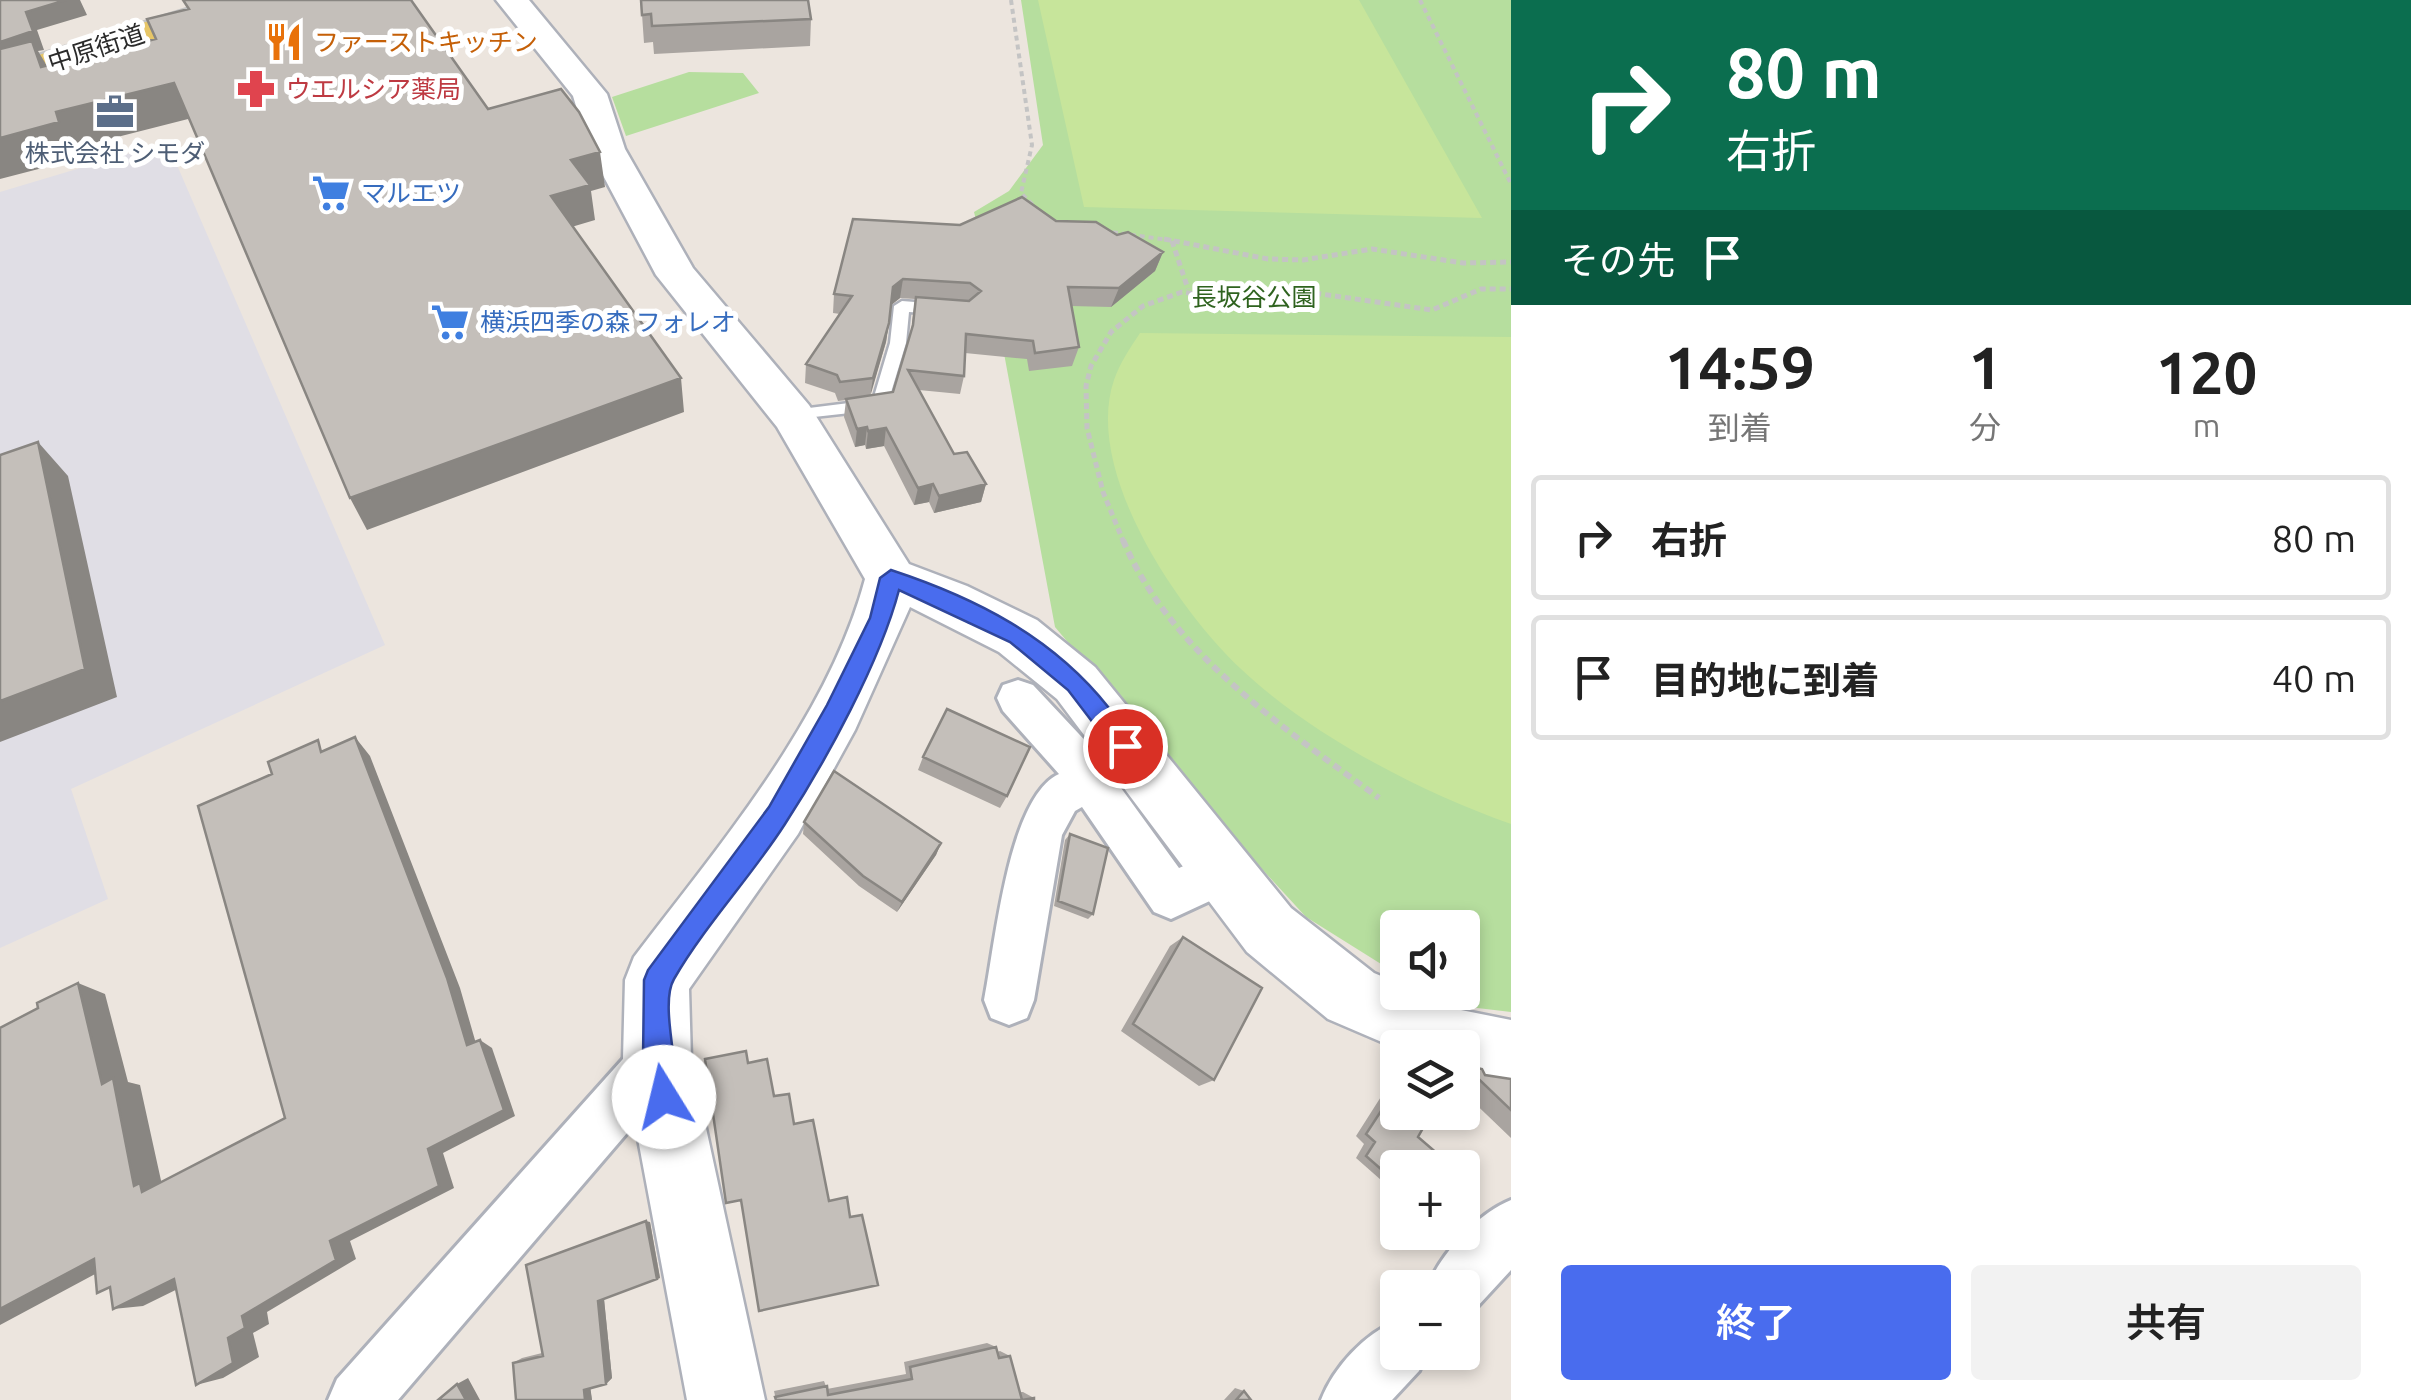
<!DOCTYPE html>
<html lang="ja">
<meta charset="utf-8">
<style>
body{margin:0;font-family:Ubuntu,"Noto Sans JP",sans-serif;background:#f2f2f2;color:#222;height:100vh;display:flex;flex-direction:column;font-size:38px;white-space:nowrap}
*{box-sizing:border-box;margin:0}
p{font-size:32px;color:#767676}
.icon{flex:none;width:55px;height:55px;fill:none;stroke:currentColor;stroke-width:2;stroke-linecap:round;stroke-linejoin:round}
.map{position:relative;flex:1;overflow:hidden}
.sheet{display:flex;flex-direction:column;background:#fff;width:900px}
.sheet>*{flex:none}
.banner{background:#0b6e4f;color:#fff;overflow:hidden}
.controls{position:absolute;left:1380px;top:910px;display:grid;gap:20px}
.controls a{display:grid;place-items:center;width:100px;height:100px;border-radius:10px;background:#fff;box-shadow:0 5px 15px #0003;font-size:50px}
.pin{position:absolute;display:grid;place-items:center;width:85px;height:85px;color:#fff;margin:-42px;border:5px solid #fff;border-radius:50%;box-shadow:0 2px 10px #0007}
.me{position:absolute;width:110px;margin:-55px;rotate:351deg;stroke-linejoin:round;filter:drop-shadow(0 0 8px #0008)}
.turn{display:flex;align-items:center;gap:35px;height:210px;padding:0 50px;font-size:45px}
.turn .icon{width:130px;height:130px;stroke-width:2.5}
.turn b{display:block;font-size:70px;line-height:85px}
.then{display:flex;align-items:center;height:95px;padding:0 50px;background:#0003;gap:20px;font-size:38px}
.eta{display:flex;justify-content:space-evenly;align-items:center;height:170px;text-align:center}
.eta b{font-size:60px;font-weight:600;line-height:70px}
.button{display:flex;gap:20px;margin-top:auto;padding:20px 50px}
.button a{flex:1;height:115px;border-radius:10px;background:#496cee;color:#fff;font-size:40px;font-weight:600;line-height:115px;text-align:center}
.button a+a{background:#f2f2f2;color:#222}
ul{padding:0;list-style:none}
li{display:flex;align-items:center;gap:30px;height:125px;margin:0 20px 15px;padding:0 30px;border:5px solid #e0e0e0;border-radius:10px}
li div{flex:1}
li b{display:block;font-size:38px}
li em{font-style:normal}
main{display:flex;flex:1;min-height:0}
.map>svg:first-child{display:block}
.industrial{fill:#e0dee5}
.green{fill:#b6de9e}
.pitch{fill:#c7e59b}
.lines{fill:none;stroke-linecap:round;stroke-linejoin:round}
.lane-casing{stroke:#aeb1ba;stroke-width:5}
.street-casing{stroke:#aeb1ba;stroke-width:6}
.secondary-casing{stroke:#aeb1ba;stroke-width:5}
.primary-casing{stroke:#c4c4c4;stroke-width:5}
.path-far2{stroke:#c4c4c4;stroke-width:4;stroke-dasharray:5 4;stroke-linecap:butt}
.path-far1{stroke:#c4c4c4;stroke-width:5;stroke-dasharray:6 4;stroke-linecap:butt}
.path{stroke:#c4c4c4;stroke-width:6;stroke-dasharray:8 5;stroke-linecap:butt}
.lane{fill:#fff;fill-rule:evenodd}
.street{fill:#fff;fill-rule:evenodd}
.secondary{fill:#fff;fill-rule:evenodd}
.primary{fill:#e7c667;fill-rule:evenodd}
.wall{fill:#a9a4a0;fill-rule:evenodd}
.shaded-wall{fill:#898682}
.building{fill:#c4bfba;stroke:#898682;stroke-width:2.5}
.route{fill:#496cee;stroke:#2f469b;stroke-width:2.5}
.labels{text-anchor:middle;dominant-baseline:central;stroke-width:10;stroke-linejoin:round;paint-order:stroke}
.far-food-label{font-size:25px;fill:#c56008;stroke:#fff;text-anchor:start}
.far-street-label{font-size:25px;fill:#2b2b2b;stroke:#fff}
.far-health-label{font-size:25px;fill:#be3a42;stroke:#fff;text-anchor:start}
.far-service-label{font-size:25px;fill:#4e5e75;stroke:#fff}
.far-shop-label{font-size:25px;fill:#366cbe;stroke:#fff;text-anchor:start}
.far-park-label{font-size:25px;fill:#2f631f;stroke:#fff}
</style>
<main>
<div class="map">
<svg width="1511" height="1400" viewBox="0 0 1511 1400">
<rect width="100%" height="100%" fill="#ece5de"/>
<path class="industrial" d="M167,142L385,645L71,789L108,899L0,948V192Z"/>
<path class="green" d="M1021,0H1511V1012L1469,1007L1437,993L1462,992V928H1398L1397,974L1306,917L1227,831L1055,627L989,273L974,212L1009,191L1043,145Z
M689,72L743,73L759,93L626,136L612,97Z"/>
<path class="pitch" d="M1038,0H1359L1482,218L1084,207Z
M1140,333L1511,337V824C1420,792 1311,735 1241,669C1178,610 1083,471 1114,380C1120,363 1130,348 1140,333Z"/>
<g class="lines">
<g class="lane-casing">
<path id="lane" d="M902,301L940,304L948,309L940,314L909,312L906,343L886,409L787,420V412L793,410L873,400L890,343L894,306Z"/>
</g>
<g class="street-casing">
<path id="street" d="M1018,680L1033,685L1109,766L1116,781L1179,868L1223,849L1240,855L1246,871L1240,887L1171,919L1154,912L1082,807L1075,811L1062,835L1034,1000L1027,1018L1009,1025L991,1018L984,1000C995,946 1008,797 1059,774L1003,711L997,698L1003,685Z
M657,1033L675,1041L683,1059L675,1077L398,1400H328L337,1379L639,1041Z
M1511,1200V1270L1476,1308L1462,1314V1288H1427C1441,1253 1477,1214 1511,1200Z
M1398,1320V1352H1427L1419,1371L1392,1400H1321C1334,1367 1364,1334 1398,1320Z"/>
</g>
<g class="secondary-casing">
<path id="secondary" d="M496,0H529L607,94L625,149L693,268L809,405L909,564L967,586L1037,620L1095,667L1291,908L1374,973L1398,983V992H1420L1461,1010L1511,1020V1086L1462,1077V1048L1398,1049L1328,1019L1247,952L1057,699L999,652L910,607L855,730L798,834L689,989L691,1059L765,1400H687L623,1059L625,980L634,957C720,844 828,718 865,579L777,427L656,275L589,149L573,96Z"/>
</g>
<g class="primary-casing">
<path id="primary" d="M217,0H266L261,7L0,88V67Z"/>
</g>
<path class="path-far2" d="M1011,0L1032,145L1021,193L1037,209
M1420,0L1511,184
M1104,231L1176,241"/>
<path class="path-far1" d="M1164,239L1268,259L1303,260L1372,249L1463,263L1511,262
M1172,241L1188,289
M1124,543L1103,492L1087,428L1086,386L1091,366L1111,332L1143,306L1182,292L1229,299L1307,292L1432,310L1481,289H1511"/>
<path class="path" d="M1123,540C1170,652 1285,729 1379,798"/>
<use href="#lane" class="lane"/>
<use href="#street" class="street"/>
<use href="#secondary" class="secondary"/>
<use href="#primary" class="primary"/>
</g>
<path class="wall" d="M641,0L811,19L810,46L654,54L653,42L644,43Z
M1056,221L1117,235L1163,252L1155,271L1111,307L1071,306L1079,347L1072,366L1029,371L1027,359L965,353L964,376L960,394L919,390L954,454L986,484L981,502L934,513L929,502L914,505L884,446L866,449L865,445L855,447L844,417L846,400L838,401L835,393L805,383L806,364L840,314L833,313L834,294L960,225ZM900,298L915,299L911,332L893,392L870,395L886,342L891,305Z
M923,757L1007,796L1000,808L918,770Z
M804,822L941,843L936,855L897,912L859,886L803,834Z
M1070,834L1093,914L1088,919L1054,906L1065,840Z
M1183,937L1214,1080L1199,1086L1121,1031L1170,946Z
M1462,1065L1485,1075L1511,1079V1138L1462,1091Z
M1398,1080V1195L1356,1158L1364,1144L1356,1136L1391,1081Z
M650,1222L660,1278L604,1299L612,1378L606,1384L590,1388L592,1400L513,1363L522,1358L542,1353Z
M987,1343L996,1347L997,1352L1000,1351L1010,1356L1020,1392H1023L1034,1398V1400H776L774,1391L824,1381L827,1389L906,1374L904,1362Z
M1235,1388L1244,1391L1251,1400H1224Z"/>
<path class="shaded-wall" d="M66,0H80L87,15L37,30L44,50L38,51L53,76L0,64V42L26,12Z
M174,83L192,118L78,147L81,158L0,179V138L56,112Z
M600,152L605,187L591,191L595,220L558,231L551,196L571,160Z
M1163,252L1155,271L1111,307L1119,288Z
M903,279L900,298L890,306L893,287Z
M889,323L886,342L870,397L873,378Z
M681,378L684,412L367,530L350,498Z
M867,427L865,445L855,447L857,429Z
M886,428L884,446L866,449L868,431Z
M38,442L68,476L117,697L0,742V701Z
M933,484L929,502L914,505L918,488Z
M986,484L981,502L934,513L939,496Z
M355,737L370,756L460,988L479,1054L467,1045Z
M941,843L936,855L897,912L902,902Z
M78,983L105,994L128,1082L140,1085L162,1185L142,1192L134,1186L102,1084Z
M480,1040L492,1048L515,1116L443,1153L454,1188L350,1241L356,1259L267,1312L269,1324L253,1333L259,1357L223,1378L196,1385L242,1316L330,1241L428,1149Z
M646,1221L650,1222L660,1278L657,1279Z
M125,1258L0,1325V1309L94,1259Z
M202,1277L143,1306L113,1309L174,1279Z
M604,1299L612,1378L606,1384L598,1301Z
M468,1378L480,1400H466L457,1384Z
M590,1385L592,1400H585L584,1390Z"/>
<path class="building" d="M0,0H66L26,12L33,31L0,42Z
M183,0H411L488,109L561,89L579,112L600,152L571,160L590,185L551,196L681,378L350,498L174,83L56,112L59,122L0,138V49L32,41L41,67L156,39L147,19L189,9Z
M641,0H808L811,19L652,26L651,14L642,15Z
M1022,197L1056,221L1096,222L1117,235L1128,232L1163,252L1119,288L1068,287L1079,347L1035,353L1033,341L966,334L964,376L908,370L954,454L967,452L986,484L939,496L933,484L918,488L886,428L868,431L867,427L857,429L846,399L893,392L913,325L916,297L969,301L981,291L970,283L903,279L893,287L889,323L873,378L840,382L837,375L806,364L852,296L834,294L853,219L960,225Z
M38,442L85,669L0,701V455Z
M947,709L1030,747L1007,796L923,757Z
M355,737L447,978L467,1045L480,1040L504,1110L428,1149L439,1186L330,1241L336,1260L242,1316L245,1328L228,1338L233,1363L196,1385L174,1279L113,1309L110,1287L97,1293L94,1259L0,1309V1028L38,1008L37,1003L78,983L102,1084L113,1078L134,1186L140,1183L142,1192L285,1118L198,806L272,774L268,762L318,740L321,752Z
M834,771L941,843L902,902L863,876L804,822Z
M1070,834L1108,848L1093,914L1058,901Z
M1183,937L1262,988L1214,1080L1133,1024Z
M746,1051L748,1063L767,1059L774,1096L789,1094L794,1124L813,1120L829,1201L847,1197L850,1217L862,1215L878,1285L759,1311L741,1200L726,1203L705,1059Z
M1464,1065L1482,1069L1485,1075L1511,1079V1110Z
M1398,1085V1112H1432L1418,1137L1439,1155L1430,1168H1398V1184L1366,1156L1375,1142L1366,1134Z
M646,1221L657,1279L598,1301L606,1384L584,1390L585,1400H516L513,1363L543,1356L526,1265Z
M996,1347L999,1358L1010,1356L1022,1400L1034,1398V1400H776L775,1397L827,1386L828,1395L912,1379L910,1367Z
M457,1384L466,1400H438Z
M1244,1391L1251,1400H1236Z"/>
<path class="route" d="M891,570C976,598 1053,637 1109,708C1119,720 1130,732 1136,746L1133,753L1125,756L1116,753L1068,690L1010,642L899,590C880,662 826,761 785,824C751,877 706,924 674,979C658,1006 684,1083 675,1107L664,1111L654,1107L643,1059L644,980L648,970L769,807L827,705L870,618L880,578Z"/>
<defs>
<g id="restaurant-bare" transform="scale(3)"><path d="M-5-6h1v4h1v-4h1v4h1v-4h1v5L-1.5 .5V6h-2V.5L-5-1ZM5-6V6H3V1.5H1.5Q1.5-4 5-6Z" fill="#e8710a" stroke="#fff" stroke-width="2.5" paint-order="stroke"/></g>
<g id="pharmacy-bare" transform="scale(3)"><path d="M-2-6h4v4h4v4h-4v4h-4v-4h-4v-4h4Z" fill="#e0444e" stroke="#fff" stroke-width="2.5" paint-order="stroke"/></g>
<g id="office-bare" transform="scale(3)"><path d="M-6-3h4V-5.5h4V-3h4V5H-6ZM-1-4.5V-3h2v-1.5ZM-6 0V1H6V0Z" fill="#5c6f8a" stroke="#fff" stroke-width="2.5" paint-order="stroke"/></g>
<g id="supermarket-bare" transform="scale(3)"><path d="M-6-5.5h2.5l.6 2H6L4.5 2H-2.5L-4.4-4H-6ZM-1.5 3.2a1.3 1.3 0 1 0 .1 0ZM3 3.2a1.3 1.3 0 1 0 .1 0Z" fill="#3f7fe0" stroke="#fff" stroke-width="2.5" paint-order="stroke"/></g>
</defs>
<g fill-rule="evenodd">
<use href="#restaurant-bare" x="284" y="42"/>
<use href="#pharmacy-bare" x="256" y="89"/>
<use href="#office-bare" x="115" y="112"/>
<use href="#supermarket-bare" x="331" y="193"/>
<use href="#supermarket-bare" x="450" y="322"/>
</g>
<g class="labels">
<g class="far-food-label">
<text x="314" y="42">ファーストキッチン</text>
</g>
<g class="far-street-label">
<text transform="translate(96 48) rotate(-18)">中原街道</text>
</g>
<g class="far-health-label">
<text x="286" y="89">ウエルシア薬局</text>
</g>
<g class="far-service-label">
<text x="115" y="153">株式会社 シモダ</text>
</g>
<g class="far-shop-label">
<text x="361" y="193">マルエツ</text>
<text x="480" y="322">横浜四季の森 フォレオ</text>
</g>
<g class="far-park-label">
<text x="1254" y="297">長坂谷公園</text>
</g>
</g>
</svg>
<div class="controls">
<a><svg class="icon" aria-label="sound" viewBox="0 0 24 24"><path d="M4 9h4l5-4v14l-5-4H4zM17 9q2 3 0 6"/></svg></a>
<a><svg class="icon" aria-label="layers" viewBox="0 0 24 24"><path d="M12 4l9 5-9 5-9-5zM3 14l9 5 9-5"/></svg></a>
<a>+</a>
<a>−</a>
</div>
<div class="pin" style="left:1125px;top:746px;background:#d93025"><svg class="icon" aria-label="arrive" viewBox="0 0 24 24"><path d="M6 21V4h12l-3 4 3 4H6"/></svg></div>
<svg class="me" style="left:664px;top:1097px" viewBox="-20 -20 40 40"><circle r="19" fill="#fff"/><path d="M0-13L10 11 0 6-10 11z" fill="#496cee"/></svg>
</div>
<section class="sheet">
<div class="banner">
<div class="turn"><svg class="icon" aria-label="right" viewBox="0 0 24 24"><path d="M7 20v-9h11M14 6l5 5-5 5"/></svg><div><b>80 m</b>右折</div></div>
<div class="then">その先<svg class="icon" aria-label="arrive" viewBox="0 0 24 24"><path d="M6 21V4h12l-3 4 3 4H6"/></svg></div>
</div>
<div class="eta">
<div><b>14:59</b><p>到着</p></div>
<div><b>1</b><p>分</p></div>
<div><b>120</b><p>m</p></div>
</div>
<ul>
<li><svg class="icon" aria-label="right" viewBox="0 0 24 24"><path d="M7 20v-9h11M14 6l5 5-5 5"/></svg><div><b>右折</b></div><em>80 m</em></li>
<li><svg class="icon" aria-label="arrive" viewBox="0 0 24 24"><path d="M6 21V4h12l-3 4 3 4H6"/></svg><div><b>目的地に到着</b></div><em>40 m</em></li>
</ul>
<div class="button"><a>終了</a><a>共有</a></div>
</section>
</main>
